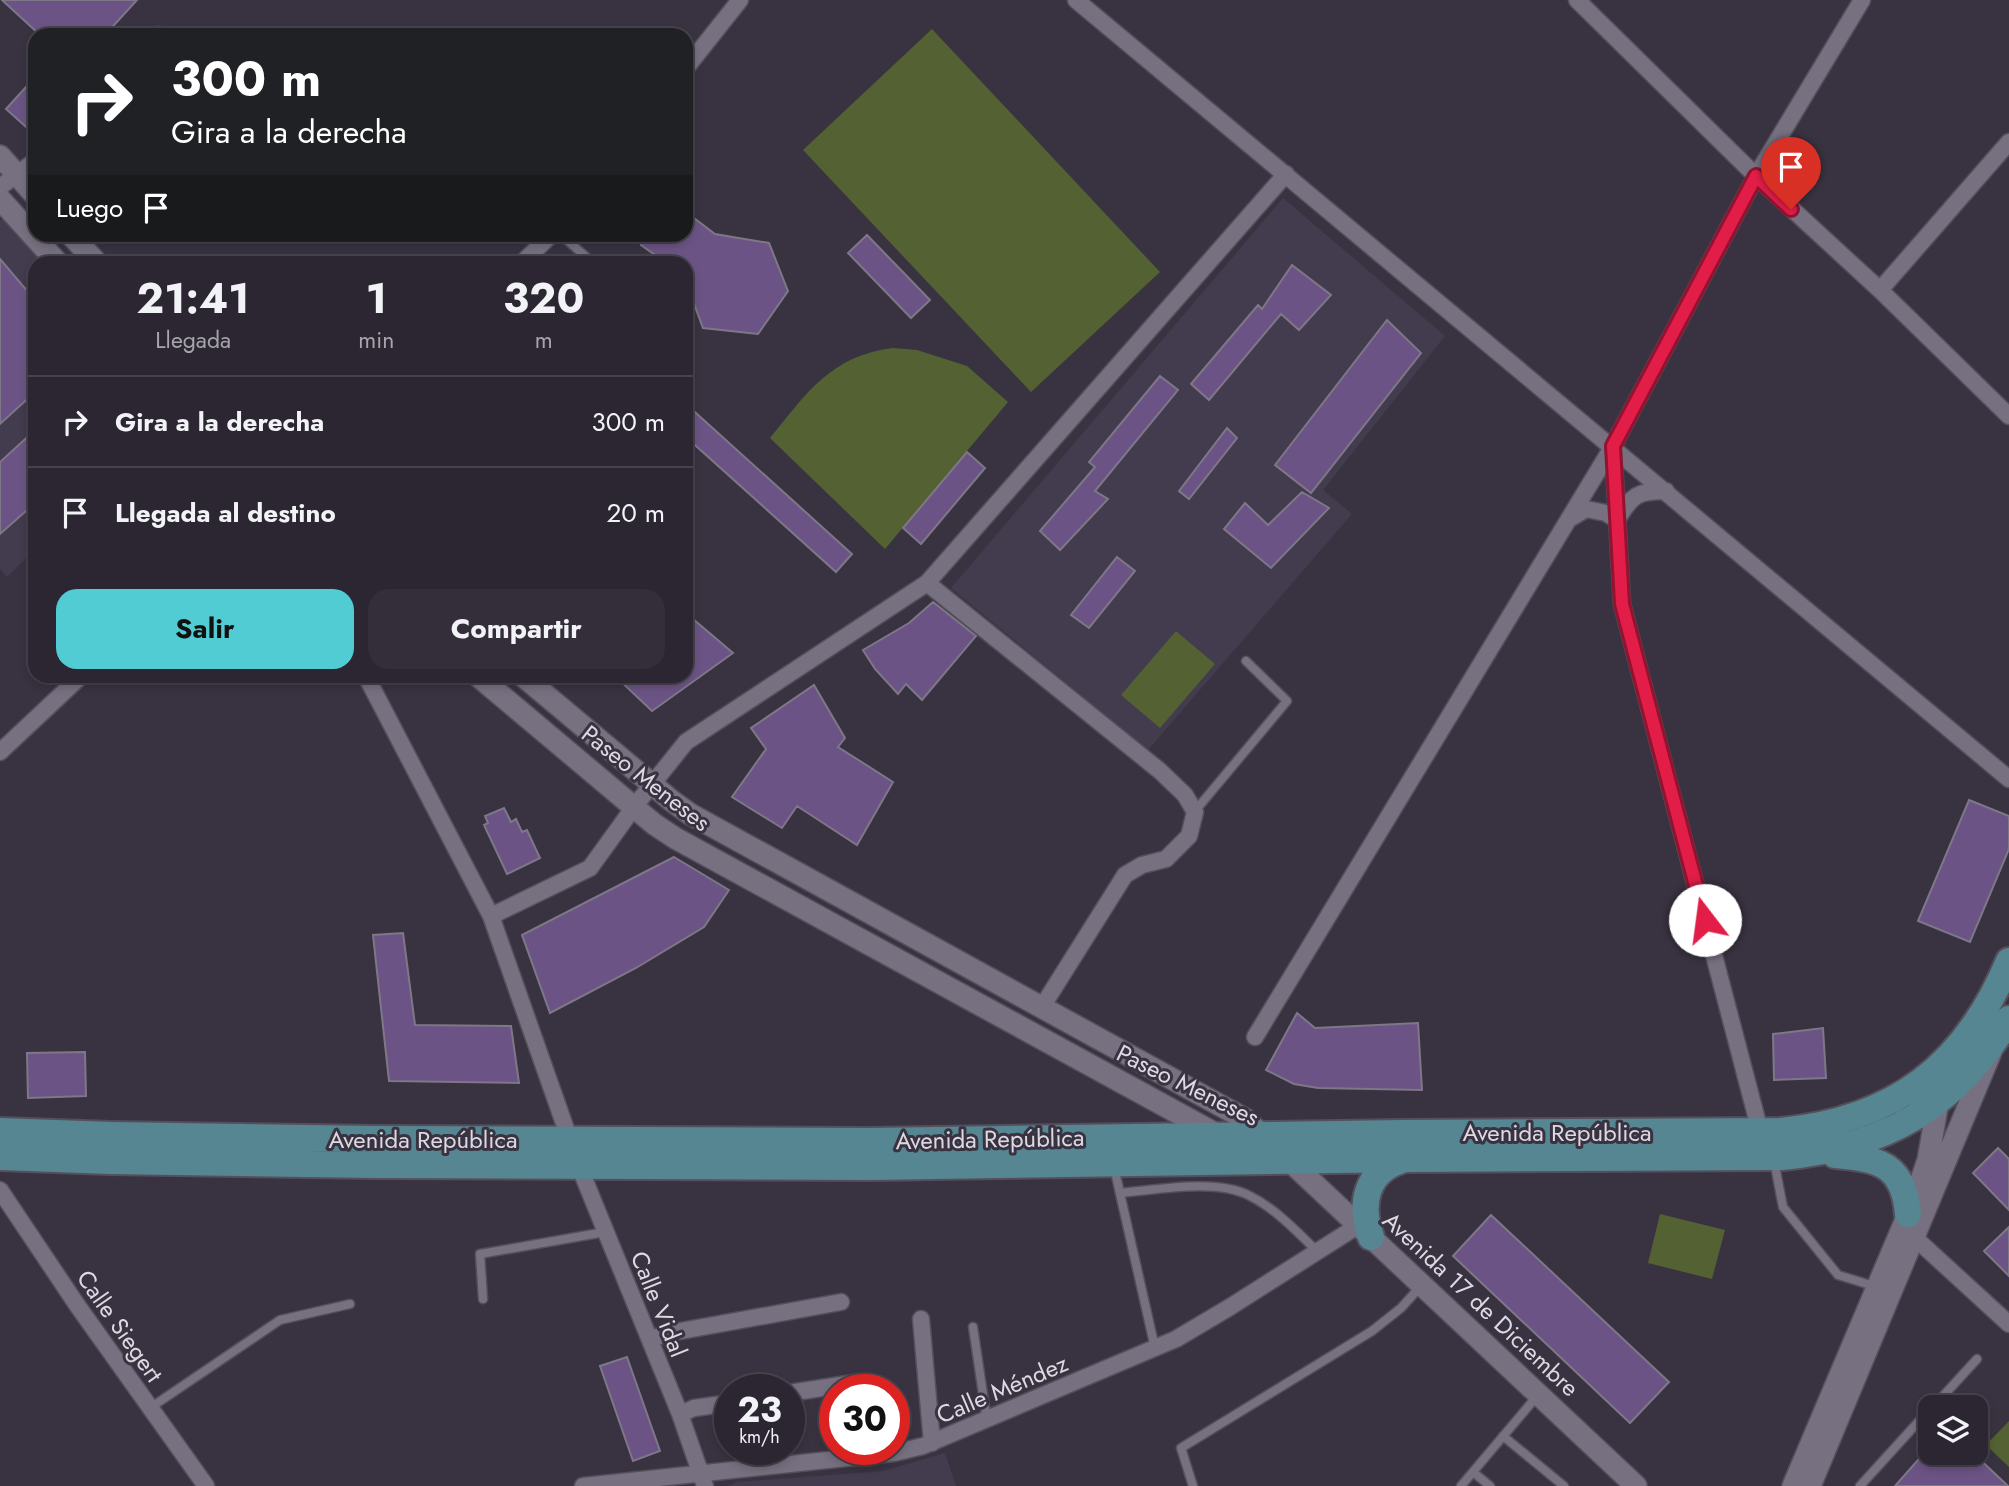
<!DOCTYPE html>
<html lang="es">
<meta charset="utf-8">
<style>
body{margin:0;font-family:Jost,sans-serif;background:#332e39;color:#f1f3f6;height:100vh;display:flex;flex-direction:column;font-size:26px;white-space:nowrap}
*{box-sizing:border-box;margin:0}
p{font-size:23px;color:#a6a5ab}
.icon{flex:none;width:38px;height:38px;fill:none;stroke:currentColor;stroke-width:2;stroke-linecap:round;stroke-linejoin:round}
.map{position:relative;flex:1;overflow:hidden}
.side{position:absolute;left:28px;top:256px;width:665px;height:427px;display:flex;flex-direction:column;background:#2b2631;border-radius:21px;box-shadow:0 4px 10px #0003,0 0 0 2px #47434d}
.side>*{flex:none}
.hud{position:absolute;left:28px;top:28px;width:665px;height:214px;border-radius:21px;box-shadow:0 4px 10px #0003,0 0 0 2px #47434d;background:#202124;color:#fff;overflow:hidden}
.tools{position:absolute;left:1918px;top:1395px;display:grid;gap:14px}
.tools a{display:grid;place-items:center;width:70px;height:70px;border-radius:14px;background:#2b2631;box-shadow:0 4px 10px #0003,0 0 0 2px #47434d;font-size:35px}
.speed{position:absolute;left:714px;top:1374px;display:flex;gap:14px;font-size:35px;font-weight:700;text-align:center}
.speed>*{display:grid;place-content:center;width:91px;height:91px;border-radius:50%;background:#2b2631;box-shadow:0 4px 10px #0003,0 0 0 2px #47434d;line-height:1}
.speed small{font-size:18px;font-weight:400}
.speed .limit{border:10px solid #d22;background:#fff;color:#111}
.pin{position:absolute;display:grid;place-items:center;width:60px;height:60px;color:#fff;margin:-72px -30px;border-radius:50% 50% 50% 0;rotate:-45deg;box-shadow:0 0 7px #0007}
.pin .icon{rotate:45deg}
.me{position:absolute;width:77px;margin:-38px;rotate:345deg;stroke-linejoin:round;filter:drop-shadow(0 0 5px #0008)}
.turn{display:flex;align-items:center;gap:24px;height:147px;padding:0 28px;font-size:32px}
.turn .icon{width:91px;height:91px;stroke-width:2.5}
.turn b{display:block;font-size:49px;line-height:60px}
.then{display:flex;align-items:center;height:66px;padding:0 28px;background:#0003;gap:14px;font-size:26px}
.eta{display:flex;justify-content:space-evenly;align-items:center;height:119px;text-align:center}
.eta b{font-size:42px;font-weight:700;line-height:49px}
.primary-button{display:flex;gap:14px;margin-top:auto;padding:14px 28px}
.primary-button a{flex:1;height:80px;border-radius:21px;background:#51ccd3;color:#111;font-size:28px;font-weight:700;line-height:80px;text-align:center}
.primary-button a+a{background:#332e39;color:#f1f3f6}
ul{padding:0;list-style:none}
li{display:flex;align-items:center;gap:21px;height:91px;padding:0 28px;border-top:2px solid #47434d}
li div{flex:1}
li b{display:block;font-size:26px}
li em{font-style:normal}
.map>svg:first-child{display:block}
.built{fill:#433b4e}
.green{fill:#546132}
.building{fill:#6b5485;stroke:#7e7787;stroke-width:2}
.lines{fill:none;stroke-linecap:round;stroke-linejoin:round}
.service-casing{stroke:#554f5b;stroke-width:11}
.minor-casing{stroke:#554f5b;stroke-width:19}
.tertiary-casing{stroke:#554f5b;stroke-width:24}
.primary-casing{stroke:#554f5b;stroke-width:30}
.service{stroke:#777080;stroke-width:8}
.minor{stroke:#777080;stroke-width:16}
.tertiary{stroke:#777080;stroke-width:21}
.primary{stroke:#558692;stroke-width:26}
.route-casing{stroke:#92132f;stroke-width:18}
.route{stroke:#e11d48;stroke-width:12}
.labels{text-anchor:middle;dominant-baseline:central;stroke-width:6;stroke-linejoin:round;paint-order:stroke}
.street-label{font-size:24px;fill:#ddd9e2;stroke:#393341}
</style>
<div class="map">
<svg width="2009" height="1486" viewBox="0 0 2009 1486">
<rect width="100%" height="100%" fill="#393341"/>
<path class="built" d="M1283,198L1445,336L1323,490L1352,514L1148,750L951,588Z
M8,219L48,262H35V549L7,577L0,569V220Z
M945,1453L956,1486H728L737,1482L883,1471Z"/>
<path class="green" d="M932,29L1160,272L1031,392L803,150Z
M893,348L917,350L967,366L1008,402L885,549L770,438C807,393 830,356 893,348Z
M1176,631L1215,664L1160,728L1121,695Z
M1660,1214L1725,1230L1712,1279L1648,1263Z
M2009,1421V1467L1986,1445Z"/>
<path class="building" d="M2,0H137L105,35H40Z
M35,77V135L6,109Z
M686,212L715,234L769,243L788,291L758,334L703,328L686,282V262H665L641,245L645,234H686Z
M867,235L930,300L911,318L848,253Z
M0,259L35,300V392L0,424Z
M1292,265L1331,295L1299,330L1281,314L1209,400L1191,384L1258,305L1262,309Z
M1387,320L1421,353L1311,493L1275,465Z
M1160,376L1178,390L1095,491L1108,499L1060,550L1040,531L1095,467L1089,462Z
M686,404L852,554L836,572L686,437Z
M1227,428L1237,438L1189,499L1179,491Z
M35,430V503L0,534V462Z
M967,452L985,468L921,544L903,528Z
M1302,492L1329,508L1271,568L1224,529L1245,503L1268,525Z
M1117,557L1135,571L1089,628L1071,615Z
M933,602L976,636L922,700L906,684L898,694L875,669L863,650L909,623Z
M686,613L733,653L652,711L615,676H686Z
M814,685L845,738L838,747L893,782L857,845L797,806L782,828L732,797L766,749L751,728Z
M1969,800L2009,816V849L1970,942L1918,921Z
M504,808L511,822L516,819L522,832L527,830L540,858L507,874L484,825L488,823L485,816Z
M674,857L729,890L704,927L636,968L550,1013L522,935Z
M403,933L415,1025L511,1026L519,1083L389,1081L373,935Z
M1297,1013L1315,1028L1418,1023L1422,1090L1318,1088L1294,1084L1266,1070Z
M1823,1028L1826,1078L1774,1080L1773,1034Z
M85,1052L86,1096L28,1098L27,1053Z
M1998,1148L2009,1159V1210L1973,1173Z
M1491,1215L1669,1382L1630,1423L1453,1256Z
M2009,1227V1276L1984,1251Z
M627,1357L660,1451L633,1461L600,1366Z
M1925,1452H1972L2008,1486H1895Z"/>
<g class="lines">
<g class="service-casing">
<path id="service" d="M560,234L592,262
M1195,811L1287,701L1246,661
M1774,1161L1783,1207L1838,1275L1877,1287
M1114,1167L1155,1348
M1120,1193C1157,1190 1216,1178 1250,1196C1276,1209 1296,1231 1317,1251
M483,1299L480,1254L605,1232
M973,1327L987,1421
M1933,1407L1977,1359
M150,1408L280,1320L350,1304
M1503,1436L1564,1486
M1473,1472L1490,1486
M1193,1486L1181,1448L1372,1331L1401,1308L1420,1287
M1461,1486L1538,1395
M1860,1486L1930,1409"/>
</g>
<g class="minor-casing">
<path id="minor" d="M1076,0L2009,779
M1577,0L1756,176L1880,290L2009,416
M158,35H159
M686,68L740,0
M0,187L35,161
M523,262L552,234
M1880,290L2009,142
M1613,446L1622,604L1760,1131
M1571,518L1586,509L1606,513L1617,520C1632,495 1637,491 1666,491
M927,583L1160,771L1185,795L1195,812L1189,836L1166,859L1142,865L1125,875L1042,1007
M366,676L491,916L579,1166L680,1414L705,1486
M0,752L81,676
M491,916L590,868L634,807L686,742L927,583L1286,174
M1255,1037L1613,446L1756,176L1862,0
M0,1190L77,1305L206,1486
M1915,1238L2009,1324
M921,1319L932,1443
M650,1340L664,1334L841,1302
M789,1393L854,1383
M680,1414L694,1408L730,1403
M583,1486L894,1453L923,1446L1176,1339L1230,1307L1359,1225"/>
</g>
<g class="tertiary-casing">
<path id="tertiary" d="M0,156L35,195
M0,199L57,262
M70,234L96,262
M478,676L654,824L675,838L1218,1135
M523,676L672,801L690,814L1245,1119L1636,1486
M1793,1486L1915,1198L1928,1160L1938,1102
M1810,1486L1991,1052"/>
</g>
<g class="primary-casing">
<path id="primary" d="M0,1131L111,1135L376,1139L870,1141L1402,1133L1781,1131C1895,1120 1965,1066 2009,961
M1835,1155C1879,1158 1904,1165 1908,1214
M0,1157L110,1161L375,1165L870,1167L1402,1159L1782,1157C1886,1147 1954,1108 2009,1019
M1371,1237C1359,1204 1366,1171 1402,1160"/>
</g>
<use href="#service" class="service"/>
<use href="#minor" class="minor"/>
<use href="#tertiary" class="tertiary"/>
<use href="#primary" class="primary"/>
</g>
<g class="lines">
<g class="route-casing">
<path id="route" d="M1705,920L1622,604L1613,446L1756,176L1791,209"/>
</g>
<use href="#route" class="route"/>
</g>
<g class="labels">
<g class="street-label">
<text transform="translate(646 778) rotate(38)">Paseo Meneses</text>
<text transform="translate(1188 1085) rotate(26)">Paseo Meneses</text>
<text x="1557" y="1132">Avenida República</text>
<text x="423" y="1139">Avenida República</text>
<text transform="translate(990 1139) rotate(-1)">Avenida República</text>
<text transform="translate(659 1304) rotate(68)">Calle Vidal</text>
<text transform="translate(1481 1304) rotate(43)">Avenida 17 de Diciembre</text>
<text transform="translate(120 1326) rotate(55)">Calle Siegert</text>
<text transform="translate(1002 1389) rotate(-23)">Calle Méndez</text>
</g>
</g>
</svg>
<div class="tools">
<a><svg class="icon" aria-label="layers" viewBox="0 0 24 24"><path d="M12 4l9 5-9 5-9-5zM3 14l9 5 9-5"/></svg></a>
</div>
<div class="speed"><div>23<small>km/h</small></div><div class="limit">30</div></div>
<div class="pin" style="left:1791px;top:209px;background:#d93025"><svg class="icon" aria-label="arrive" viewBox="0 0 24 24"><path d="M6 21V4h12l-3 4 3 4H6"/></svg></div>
<svg class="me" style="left:1705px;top:920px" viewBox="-20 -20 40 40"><circle r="19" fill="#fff"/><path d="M0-13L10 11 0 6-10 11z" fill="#e11d48"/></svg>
<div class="hud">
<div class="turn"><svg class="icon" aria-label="right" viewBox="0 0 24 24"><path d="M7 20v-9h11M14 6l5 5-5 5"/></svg><div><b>300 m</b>Gira a la derecha</div></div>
<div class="then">Luego<svg class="icon" aria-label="arrive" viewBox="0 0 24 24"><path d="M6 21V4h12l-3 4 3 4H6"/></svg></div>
</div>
<section class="side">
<div class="eta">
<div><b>21:41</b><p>Llegada</p></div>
<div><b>1</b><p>min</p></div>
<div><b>320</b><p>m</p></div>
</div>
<ul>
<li><svg class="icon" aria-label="right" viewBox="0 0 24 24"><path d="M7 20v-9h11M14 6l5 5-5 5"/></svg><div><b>Gira a la derecha</b></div><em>300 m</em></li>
<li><svg class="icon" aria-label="arrive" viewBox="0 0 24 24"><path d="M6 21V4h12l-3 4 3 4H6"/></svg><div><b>Llegada al destino</b></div><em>20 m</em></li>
</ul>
<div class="primary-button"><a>Salir</a><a>Compartir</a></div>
</section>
</div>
